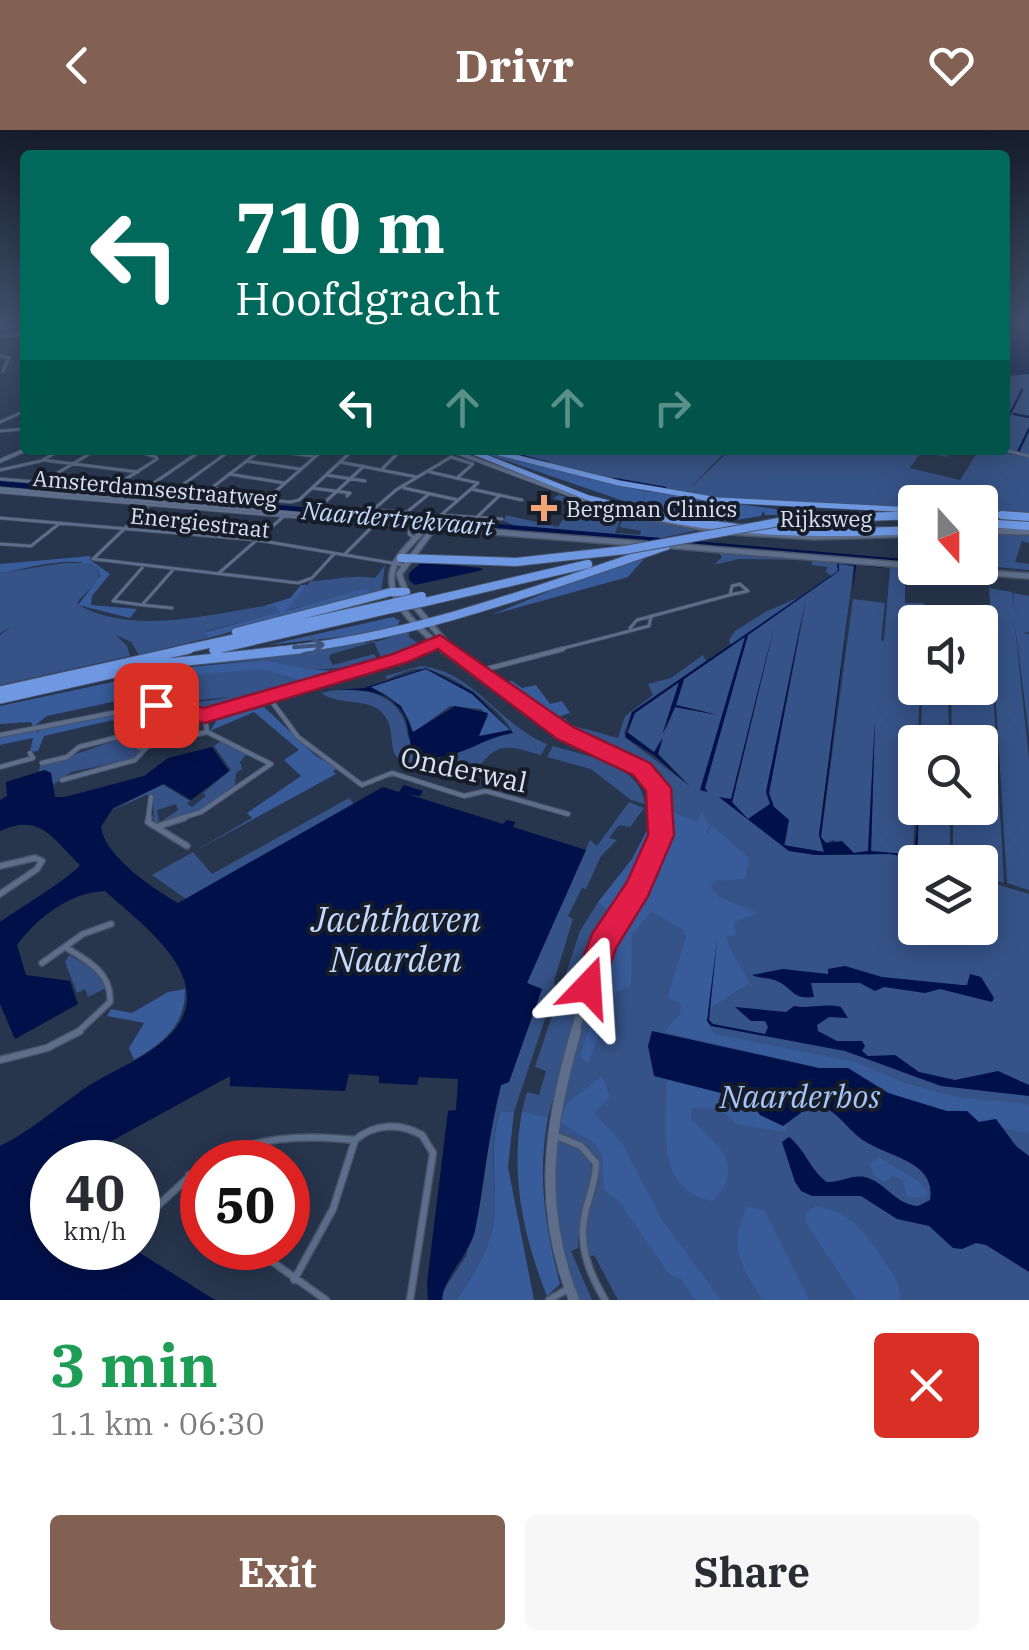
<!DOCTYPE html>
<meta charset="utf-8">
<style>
body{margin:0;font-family:"IBM Plex Serif",serif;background:#f7f7f7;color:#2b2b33;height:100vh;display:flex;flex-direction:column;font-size:38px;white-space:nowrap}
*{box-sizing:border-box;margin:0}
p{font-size:32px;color:#7c7c81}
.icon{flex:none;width:55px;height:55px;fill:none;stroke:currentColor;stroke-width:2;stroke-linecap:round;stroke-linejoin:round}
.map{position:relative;height:1170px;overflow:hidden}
.panel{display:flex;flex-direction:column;background:#fff;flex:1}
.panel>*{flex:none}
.hud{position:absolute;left:20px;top:20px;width:990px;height:305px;border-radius:10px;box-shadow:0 5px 25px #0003;background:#00695c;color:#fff;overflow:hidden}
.needle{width:65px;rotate:159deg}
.fabs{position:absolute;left:898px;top:355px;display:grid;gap:20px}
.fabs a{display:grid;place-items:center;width:100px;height:100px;border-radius:10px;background:#fff;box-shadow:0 5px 25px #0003;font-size:50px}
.speed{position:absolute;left:30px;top:1010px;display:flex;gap:20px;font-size:50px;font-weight:700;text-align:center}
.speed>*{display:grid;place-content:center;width:130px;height:130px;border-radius:50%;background:#fff;box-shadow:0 5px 25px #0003;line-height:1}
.speed small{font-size:25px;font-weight:400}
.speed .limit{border:15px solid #d22;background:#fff;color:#111}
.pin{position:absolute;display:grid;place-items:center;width:85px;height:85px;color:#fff;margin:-42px;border-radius:20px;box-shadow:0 5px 15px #0006}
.me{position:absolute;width:110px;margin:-55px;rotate:20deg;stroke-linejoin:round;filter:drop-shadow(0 0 8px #0008)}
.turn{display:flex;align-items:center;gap:35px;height:210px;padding:0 50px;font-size:45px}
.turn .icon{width:130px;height:130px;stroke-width:2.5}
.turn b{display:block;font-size:70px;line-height:85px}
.lanes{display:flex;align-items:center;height:95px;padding:0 50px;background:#0003;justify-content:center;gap:50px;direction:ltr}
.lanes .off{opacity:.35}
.round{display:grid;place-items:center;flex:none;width:105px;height:105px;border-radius:10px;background:#f7f7f7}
.summary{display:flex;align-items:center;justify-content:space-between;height:170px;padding:0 50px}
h1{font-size:60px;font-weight:800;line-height:75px;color:#1e9e55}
.primary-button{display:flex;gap:20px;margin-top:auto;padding:20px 50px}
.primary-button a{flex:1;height:115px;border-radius:10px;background:#836152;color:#fff;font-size:40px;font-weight:800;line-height:115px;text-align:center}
.primary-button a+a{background:#f7f7f7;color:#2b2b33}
header{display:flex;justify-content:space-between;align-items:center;height:130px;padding:0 50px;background:#836152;color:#fff;font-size:45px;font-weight:800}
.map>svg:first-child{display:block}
.green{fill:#355387}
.forest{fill:#385b9a}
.water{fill:#001049;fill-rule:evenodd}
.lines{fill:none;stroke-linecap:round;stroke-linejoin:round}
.stream{stroke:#001049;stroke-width:2.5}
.street-far3-casing{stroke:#485368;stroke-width:4}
.street-far2-casing{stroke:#485368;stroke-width:6}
.street-far1-casing{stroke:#485368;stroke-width:8}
.street-casing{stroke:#485368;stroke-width:9}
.secondary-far4-casing{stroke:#485368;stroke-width:5}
.secondary-far3-casing{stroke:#485368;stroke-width:8}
.secondary-far2-casing{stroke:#485368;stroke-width:9}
.secondary-far1-casing{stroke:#485368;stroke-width:10}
.secondary-casing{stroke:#485368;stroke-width:12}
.highway-far2-casing{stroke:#485368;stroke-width:6}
.highway-far1-casing{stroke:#485368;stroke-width:10}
.highway-casing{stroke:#485368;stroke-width:11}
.street-far3{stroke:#5e6e8a;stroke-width:2.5}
.street-far2{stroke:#5e6e8a;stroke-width:4}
.street-far1{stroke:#5e6e8a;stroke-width:5}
.street{stroke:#5e6e8a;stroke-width:6}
.secondary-far4{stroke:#5e6e8a;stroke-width:4}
.secondary-far3{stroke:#5e6e8a;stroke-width:5}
.secondary-far2{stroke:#5e6e8a;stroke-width:6}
.secondary-far1{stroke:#5e6e8a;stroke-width:8}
.secondary{stroke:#5e6e8a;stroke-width:10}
.highway-far2{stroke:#6e98e2;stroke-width:5}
.highway-far1{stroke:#6e98e2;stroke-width:8}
.highway{stroke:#6e98e2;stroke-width:9}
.highway-bridge-casing{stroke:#485368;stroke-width:10;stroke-linecap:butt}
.highway-bridge{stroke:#6e98e2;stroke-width:8}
.oneway{stroke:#3e547c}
.route{fill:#e11d48;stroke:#92132f;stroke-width:2.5}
.poi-dot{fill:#efa377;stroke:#161d28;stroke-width:4}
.labels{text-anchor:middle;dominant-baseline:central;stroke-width:8;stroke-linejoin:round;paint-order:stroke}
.far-street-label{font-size:22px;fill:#d9e2f2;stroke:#161d28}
.far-poi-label{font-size:22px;fill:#d9e2f2;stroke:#161d28;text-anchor:start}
.far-water-label{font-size:25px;font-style:italic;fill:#c3d9fd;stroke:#161d28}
.street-label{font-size:28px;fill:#d9e2f2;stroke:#161d28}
.near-park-label{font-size:32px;font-style:italic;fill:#a5c5fb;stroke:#161d28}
.near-water-label{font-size:35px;font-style:italic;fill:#c3d9fd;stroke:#161d28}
</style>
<header><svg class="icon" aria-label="back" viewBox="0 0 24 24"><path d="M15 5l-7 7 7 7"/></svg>Drivr<svg class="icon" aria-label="heart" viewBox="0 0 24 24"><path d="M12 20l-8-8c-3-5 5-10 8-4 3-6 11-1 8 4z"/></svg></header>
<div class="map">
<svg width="1029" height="1170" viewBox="0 0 1029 1170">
<rect width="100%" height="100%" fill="#27354d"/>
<path class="green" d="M1005,195H1029V325L1005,320Z
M489,320H727L685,363L730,320H951L947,327L921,322L910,338L960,350L979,320L1029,327V386L980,382V372H915V378C853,377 792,377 730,370C648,362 569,341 489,320Z
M559,365L622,385L615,403L640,405L641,401L619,397L626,385L698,400L661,408L515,396L504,391L506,385L558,397L572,375L553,368Z
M980,405H1029V413L1022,411L1015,432L1029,434V440L984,436L989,418L980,416Z
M718,422L869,433L870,436L854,435L819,705L824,722L785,716L789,690L774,677L769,663L807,467L766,662L770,674L748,689L732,674L775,493L731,670L719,667L789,721L816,725L890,724L926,732H915V798H980V749L1029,764V1170H618L594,1125L588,1128C570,1067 641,1039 557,1001C561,948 578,889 598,838C617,788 692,714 659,657C640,623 581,623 558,594L566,588L567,594L618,608L625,586L653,565L648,554L671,548L703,525L706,531L632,582L624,603L627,609L689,655L658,624L661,608L655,623L627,605L635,583L680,552L664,605L675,577L718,585L676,575L684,549L731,516L729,510L735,501L765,482L800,467L776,483L832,446L826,442L827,437L811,435L813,430L739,429L714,435L722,427Z
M64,433H85L98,438L99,450L78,471V475C133,505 207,485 264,476H275L281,482L207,501L208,508L139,525L131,512L116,505L127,516L130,526L0,555V505L11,497L0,503V443Z
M385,435L381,463L371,465L366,460L284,481L311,451C334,450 352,444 375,448Z
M887,436L936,441H920L922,455L905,454V473H924L922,492H915V558H920L913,726L871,721L875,590L868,721L854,723L833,710L826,713L821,707L853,469L885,473L881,510L884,511L890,438Z
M989,458L1012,462L1015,485L1013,463L1029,466V502L1023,503L1029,504V605L1014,488L1029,629V760L1007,753Z
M409,501V507L424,517L382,530L374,512L331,524L329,528L333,535L374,524L379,531L286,562L270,557L283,563L204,583L141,573V563C170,574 198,574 230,567C213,568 155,579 144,558C142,553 143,547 142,542L147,541L149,558L164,554L166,547C197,543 231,536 263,539C305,543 295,554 340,538L314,540L264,530L161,538L364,511L365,513L375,511L376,512Z
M980,504L990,506L1004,753L980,746V732H953V678H980V612H952L951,558H980Z
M421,536C472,540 502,597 547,614L541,625C507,616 499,610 476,640C445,631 424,658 395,625C390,614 393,602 388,592C377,564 342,578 321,563C357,554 404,561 408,607L440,629L481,610L513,603C502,579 445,536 417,539C407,540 396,546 387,549L385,546Z
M922,558H948L949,612H921Z
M126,608L134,618L143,620L134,629L71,642L53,655L50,643L39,641L40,635C67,629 94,616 126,608Z
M221,611L247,624L240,632L242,639L236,643L235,655L198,682L162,691L178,680L176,674L157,680L159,692H154L153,666L146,665L109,682L162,654L190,671L187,674L192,677L206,666L203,663L231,640L214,616Z
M553,616C586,626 640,633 645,674L631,670L591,639L547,627Z
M349,668L354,674L186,769L152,745L193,722L212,744Z
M629,672L644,678L630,697L619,695L609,708L617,710L601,726L586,759L582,758L568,786L573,789L554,851L555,859L514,982L500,981C489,1014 495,1042 495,1076C495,1111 476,1142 456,1170H442L443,1161L466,1126L501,955L509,952L541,860L526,854L590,710L597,716Z
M919,678H950V732L917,727Z
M598,772L614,788L590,839L548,987L522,981L527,962L539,965L546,941L535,937L580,801Z
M69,825L91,838L108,857L88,867L85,859L77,863L65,832Z
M555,1010C622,1021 576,1076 578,1118L571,1121L592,1170H579L567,1144L552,1084Z"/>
<path class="forest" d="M475,320L645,361L819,385H765L763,381L761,386L724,392L669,383L678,371L666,375L661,382L641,377Z
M91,426L90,430L110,444L92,466L91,475L137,479L130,488L78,475L100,447L98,438C72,423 28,439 0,443V434Z
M644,429L628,447L491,485L581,448Z
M301,455H307L286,481L367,458L371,465L208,508L206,502L280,482L275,476H264L290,468Z
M393,487L400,491L394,501L268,515Z
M264,530L315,540L345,541L308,552L262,539L166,547L163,556L149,558L147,541Z
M426,539L472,564L510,600L478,607L488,586L481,579L450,576L413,603C408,579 392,566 370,557Z
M136,543V576L121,570L47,586L33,597L31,592L0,594V576L122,550L123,546Z
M512,551L522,558L536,555L550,574L562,571L570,583L549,590L496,552Z
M264,577L316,626L338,638L333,641L336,644L193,722L252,688L247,683L301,646L284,630L299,620L254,582L210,601L218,588Z
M140,579L120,594L123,604L119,606L113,590L44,606L38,621L30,622L33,608L0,615V607L37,600V603L40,599Z
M670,681L697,692L702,682L709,695L705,707L712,696L749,728L745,749L715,751L711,756L719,767L758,783L734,792L736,805L726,807C731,826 742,835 749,853L710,878L717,811L707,891L714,904L855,932L905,953L960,968L1020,973L1029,976V1003L1002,998L992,988L979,992L959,980L947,981L894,965L848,938H819L664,902L680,884L681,874L669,868V863L686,807L684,801L651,781L632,806L631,855L613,865L588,934L580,926L605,850L611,846L606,841C632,778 665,754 670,681Z
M647,700L656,703L645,739L614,788L598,772L632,729Z
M185,859C186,895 163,913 134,930L129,918L144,893L107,886L111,879L132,883L168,862Z
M602,946L610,967L594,983L622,1013L662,1090L721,1170H695L681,1149L670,1145L618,1070L604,1060L602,1024L594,1013L560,992L566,974Z
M667,950L749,970L754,979L787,995L786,1002L736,994L719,979L692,978L691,990C721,1015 746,1039 712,1071C654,1059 666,995 667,950Z
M500,981L514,982L508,1037L534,1170H456C476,1142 495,1111 495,1076C495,1042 490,1014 500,981Z
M522,981L548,987C537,1046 545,1096 560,1154L547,1166C523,1106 510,1045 522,981Z
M879,1027L918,1051L927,1061L926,1067H907L903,1051L893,1045L885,1052L875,1047L870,1034Z
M747,1076L764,1080L809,1170H762C740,1132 728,1120 747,1076Z
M816,1076C856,1086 860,1097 882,1128C891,1143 902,1152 900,1170H857L806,1093V1083Z"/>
<path class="water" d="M1005,195H1029V244L1005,246Z
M0,351L915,430V435L29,359L0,356Z
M422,432L481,438L483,440L415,455L409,450V443Z
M837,433L884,437V438L856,435L853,461L854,436L839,434V441L748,505L705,658L708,662L700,660L745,507L684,549L676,575L718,585L675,577L662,605L679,552L635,583L627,602L654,622L663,608L658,624L689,656L655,626L625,607L632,582L838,441Z
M806,467L769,663L774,677L789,690L784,715L824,722L819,705L850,468L821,707L826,713L842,711L854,723L868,721L875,589L871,721L914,725L919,678L917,727L935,732L890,724L816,725L789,721L719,667L731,669L775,493L732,672L748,689L770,674L766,662Z
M426,538L473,562L513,603C479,607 441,644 412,618C408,608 409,595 404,585C390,559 361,560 337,560L364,558ZM426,539L472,564L510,600L479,606L488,583L455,576L413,602L401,576L371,557Z
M212,617L229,641L191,670L164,654L113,678L101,697C105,727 154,759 178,773L383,657L399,662L404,655L423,661L420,666L407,664L503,694L507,690L515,692L513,697L586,720L527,853L542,859L509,952L501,955C488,1003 485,1052 475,1101C469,1125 444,1146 442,1170H428L427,1153L448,981L456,980L458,949L419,947L417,955L379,953V946L349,944L345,961L230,956V946L106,1014L86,1032H52V1118H132L215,1170H0V1016C34,1000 62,972 95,952C116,939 142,929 161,913C230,857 145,797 105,761C70,762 37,788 17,815L26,845L70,851L78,874L15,909L0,874V792C14,782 73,746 80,735C51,707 41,683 0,701V670L7,666L6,652L45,640L51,643L55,667H65L144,646L168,628Z
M717,810L709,890L713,894L765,904L768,897L765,891H751L735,877L786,882L794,876C810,879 824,873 841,877L848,888L829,887L817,895L818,901L837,911H862L865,916L862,921L868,926L895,925L919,942L955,950L998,941L1029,955V966L941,956L845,921L711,896L707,891Z
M845,836L882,847L962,855H967L970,844L981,847L994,868L992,872L940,859L925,863L884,857L875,861L860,853H811L814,867C792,870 793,858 777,851C769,847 760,849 752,845L783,839L828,844V839Z
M652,901L819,938H848L888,963L947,981H967L979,992L996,989L1016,1016L1029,1026V1142L986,1115L976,1113L962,1119L953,1118L929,1096L897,1089L861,1066H812L801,1061L795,1052L782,1012L789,1007C805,1019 810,1040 827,1052C841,1053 853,1043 868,1048C888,1055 895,1074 918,1076L930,1070C937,1030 885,1027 860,1008C847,998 839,984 824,977L802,982L783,996L760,985L749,970L654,946L648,916Z"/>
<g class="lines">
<path class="stream" d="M1014,284L1029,287
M1005,294L1022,260
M501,320L548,333
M1018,322L1029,299
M614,349L665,358"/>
<g class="street-far3-casing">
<path id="street-far3" d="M1,195L25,197
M0,225L9,228L3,241
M0,292L25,281
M0,301L25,299
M134,320L156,327
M267,320L312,326
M1004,320L1029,326
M43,330L138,342
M246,331L300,339
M340,332L417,347
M383,338L401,320
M0,340L41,331L60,320
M430,342L478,353L441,385
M229,344L284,353
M326,345L365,351
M0,349L291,372L299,370L353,320
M44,351L96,320
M115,356L157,329
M148,357L202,320
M211,358L265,366
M312,358L350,363L347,366
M404,358L458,370
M471,359L522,370
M174,361L231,320
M0,362L402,396L410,398L409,404L414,408
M205,363L261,320
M267,369L323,320
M322,375L364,336
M147,377L93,429L298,453L312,448L334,424
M373,380L396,360L451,327L473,334L457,348
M373,380L407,382L429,364
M441,385L502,389
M478,386L500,365
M0,388L257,410L404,435
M0,414L31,416L60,393
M344,425L375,394
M142,438L113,471L142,475L172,441
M219,443L283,387
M740,454L748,461L730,465L732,456Z
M142,475L172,478
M630,498L637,490L730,465
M416,521L440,511
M553,521L649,496L651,487"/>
</g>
<g class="street-far2-casing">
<path id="street-far2" d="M479,541L563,519
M270,569L298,607L362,655L392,643L464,666L486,661L568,684
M121,598L139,618L207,602
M0,605L148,576L205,585L422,519
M42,633L67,627L79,617L126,605
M0,637L33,628L30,623
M62,650L135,630L147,617
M148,690L151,667
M176,690L201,682L271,634L207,602L205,585"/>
</g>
<g class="street-far1-casing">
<path id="street-far1" d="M149,688L148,692L187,716
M156,697L184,688
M0,736L35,728L42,731L37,739L0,764
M65,817C87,830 112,843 110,872L77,903
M42,833L83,804L111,794"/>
</g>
<g class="street-casing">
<path id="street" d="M0,930L47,918L80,901
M554,1005L581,1016L596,1033C596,1050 590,1064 586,1079C577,1113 588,1141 605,1170
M206,1032C254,1007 302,1004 355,1010C375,993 400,993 422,1005L433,1023L410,1170
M189,1045L202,1061
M139,1093L202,1035
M253,1118L326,1170
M294,1150L333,1079L355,1010
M549,1170L566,1160"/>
</g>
<g class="secondary-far4-casing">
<path id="secondary-far4" d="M0,207L25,203
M450,320L606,378L652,387
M0,331L25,320
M0,359L336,387"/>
</g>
<g class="secondary-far3-casing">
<path id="secondary-far3" d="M306,385L427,395L433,399L399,444L406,463
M640,385L719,401
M417,395L422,401C413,412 397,425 393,439C383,471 424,503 446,521
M429,397L646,414
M980,401L1029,402
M732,402L814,407L915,404
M663,415L915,436
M927,438L1029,446
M413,474L453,521"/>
</g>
<g class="secondary-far2-casing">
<path id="secondary-far2" d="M443,519L487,552
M451,519L505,564L548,593L642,638L658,658L663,690"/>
</g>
<g class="secondary-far1-casing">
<path id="secondary-far1" d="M575,903C583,873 589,841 603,813C624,772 662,736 664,688"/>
</g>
<g class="secondary-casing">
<path id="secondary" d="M574,1170C536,1074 549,997 576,901"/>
</g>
<g class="highway-far2-casing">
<path id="highway-far2" d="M468,320L589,368L665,387
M487,320L619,353L718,370L915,380
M980,383L1029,387
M857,387L915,385"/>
</g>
<g class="highway-far1-casing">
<path id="highway-far1" d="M653,385C739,404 827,404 915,400
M1002,385L1029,387
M790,390L915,385
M980,393L1029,396
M401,428L516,432L625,420
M425,472L588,434
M236,502L391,462H406
M214,520L391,479
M177,521L389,474
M277,521C413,507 537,460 666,416"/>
</g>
<g class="highway-casing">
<path id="highway" d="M214,520L219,519
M149,535L300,519
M0,561L189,519
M0,569L155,534"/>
</g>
<use href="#street-far3" class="street-far3"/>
<use href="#street-far2" class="street-far2"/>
<use href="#street-far1" class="street-far1"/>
<use href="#street" class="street"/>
<use href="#secondary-far4" class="secondary-far4"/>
<use href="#secondary-far3" class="secondary-far3"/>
<use href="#secondary-far2" class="secondary-far2"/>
<use href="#secondary-far1" class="secondary-far1"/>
<use href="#secondary" class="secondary"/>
<use href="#highway-far2" class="highway-far2"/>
<use href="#highway-far1" class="highway-far1"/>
<use href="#highway" class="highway"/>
<g class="highway-bridge-casing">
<path id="highway-bridge" d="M625,420L790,390
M389,474L422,466
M391,479L425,472"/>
</g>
<use href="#highway-bridge" class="highway-bridge"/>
</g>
<defs><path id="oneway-shaft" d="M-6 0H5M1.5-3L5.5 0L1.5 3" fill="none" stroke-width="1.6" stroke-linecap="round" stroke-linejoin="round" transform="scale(2.5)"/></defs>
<use class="oneway" href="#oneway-shaft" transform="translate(309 516) rotate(-5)"/>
<linearGradient id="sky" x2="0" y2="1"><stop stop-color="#151d2a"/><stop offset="0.54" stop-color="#41516d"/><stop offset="1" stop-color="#41516d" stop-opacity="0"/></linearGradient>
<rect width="1029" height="359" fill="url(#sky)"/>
<path class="route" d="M440,505L573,597L650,633L671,658L674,705L648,766L616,818L599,867L588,871L576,867L572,857L592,804L627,752L648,705L646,661L633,645L557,609L438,519L408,532L205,593L148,580L144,575L156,568L204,578L393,524Z"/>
<path class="poi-dot" d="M539 363h10v10h10v10h-10v10h-10v-10h-10v-10h10z"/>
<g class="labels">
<g class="far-street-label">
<text transform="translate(155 358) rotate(5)">Amsterdamsestraatweg</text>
<text x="826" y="388">Rijksweg</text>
<text transform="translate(200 392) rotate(6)">Energiestraat</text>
</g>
<g class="far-poi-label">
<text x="566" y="378">Bergman Clinics</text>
</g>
<g class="far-water-label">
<text transform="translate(398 388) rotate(5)">Naardertrekvaart</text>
</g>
<g class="street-label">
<text transform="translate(464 639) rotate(12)">Onderwal</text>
</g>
<g class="near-park-label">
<text x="800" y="966">Naarderbos</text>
</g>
<g class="near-water-label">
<text x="396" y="789">Jachthaven<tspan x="396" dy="40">Naarden</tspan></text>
</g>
</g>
</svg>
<div class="fabs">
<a><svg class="needle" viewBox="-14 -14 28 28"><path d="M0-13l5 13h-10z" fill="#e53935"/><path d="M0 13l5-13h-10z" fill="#7c7c81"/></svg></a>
<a><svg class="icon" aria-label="sound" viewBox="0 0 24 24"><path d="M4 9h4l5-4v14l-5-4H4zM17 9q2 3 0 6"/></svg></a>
<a><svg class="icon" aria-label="search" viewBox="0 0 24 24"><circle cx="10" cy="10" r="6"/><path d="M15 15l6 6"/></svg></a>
<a><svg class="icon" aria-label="layers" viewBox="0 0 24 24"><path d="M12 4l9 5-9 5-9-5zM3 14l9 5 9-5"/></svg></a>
</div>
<div class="speed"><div>40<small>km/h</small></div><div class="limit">50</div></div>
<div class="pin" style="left:156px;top:575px;background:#d93025"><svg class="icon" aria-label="arrive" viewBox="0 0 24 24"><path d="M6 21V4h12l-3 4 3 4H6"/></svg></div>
<svg class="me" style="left:588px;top:857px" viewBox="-20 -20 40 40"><path d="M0-17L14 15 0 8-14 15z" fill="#e11d48" stroke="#fff" stroke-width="4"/></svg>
<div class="hud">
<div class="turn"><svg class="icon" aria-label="left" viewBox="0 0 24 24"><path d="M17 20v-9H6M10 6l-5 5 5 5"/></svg><div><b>710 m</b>Hoofdgracht</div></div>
<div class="lanes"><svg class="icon" aria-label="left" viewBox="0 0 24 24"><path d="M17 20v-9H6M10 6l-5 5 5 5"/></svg><svg class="icon off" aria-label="ahead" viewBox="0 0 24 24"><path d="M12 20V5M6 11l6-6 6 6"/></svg><svg class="icon off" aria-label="ahead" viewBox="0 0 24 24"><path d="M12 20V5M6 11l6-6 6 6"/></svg><svg class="icon off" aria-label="right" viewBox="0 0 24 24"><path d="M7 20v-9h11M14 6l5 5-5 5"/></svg></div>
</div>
</div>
<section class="panel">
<div class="summary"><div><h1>3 min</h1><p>1.1 km · 06:30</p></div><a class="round" style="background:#d93025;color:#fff"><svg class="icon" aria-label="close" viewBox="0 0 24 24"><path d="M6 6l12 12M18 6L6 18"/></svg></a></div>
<div class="primary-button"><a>Exit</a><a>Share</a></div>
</section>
